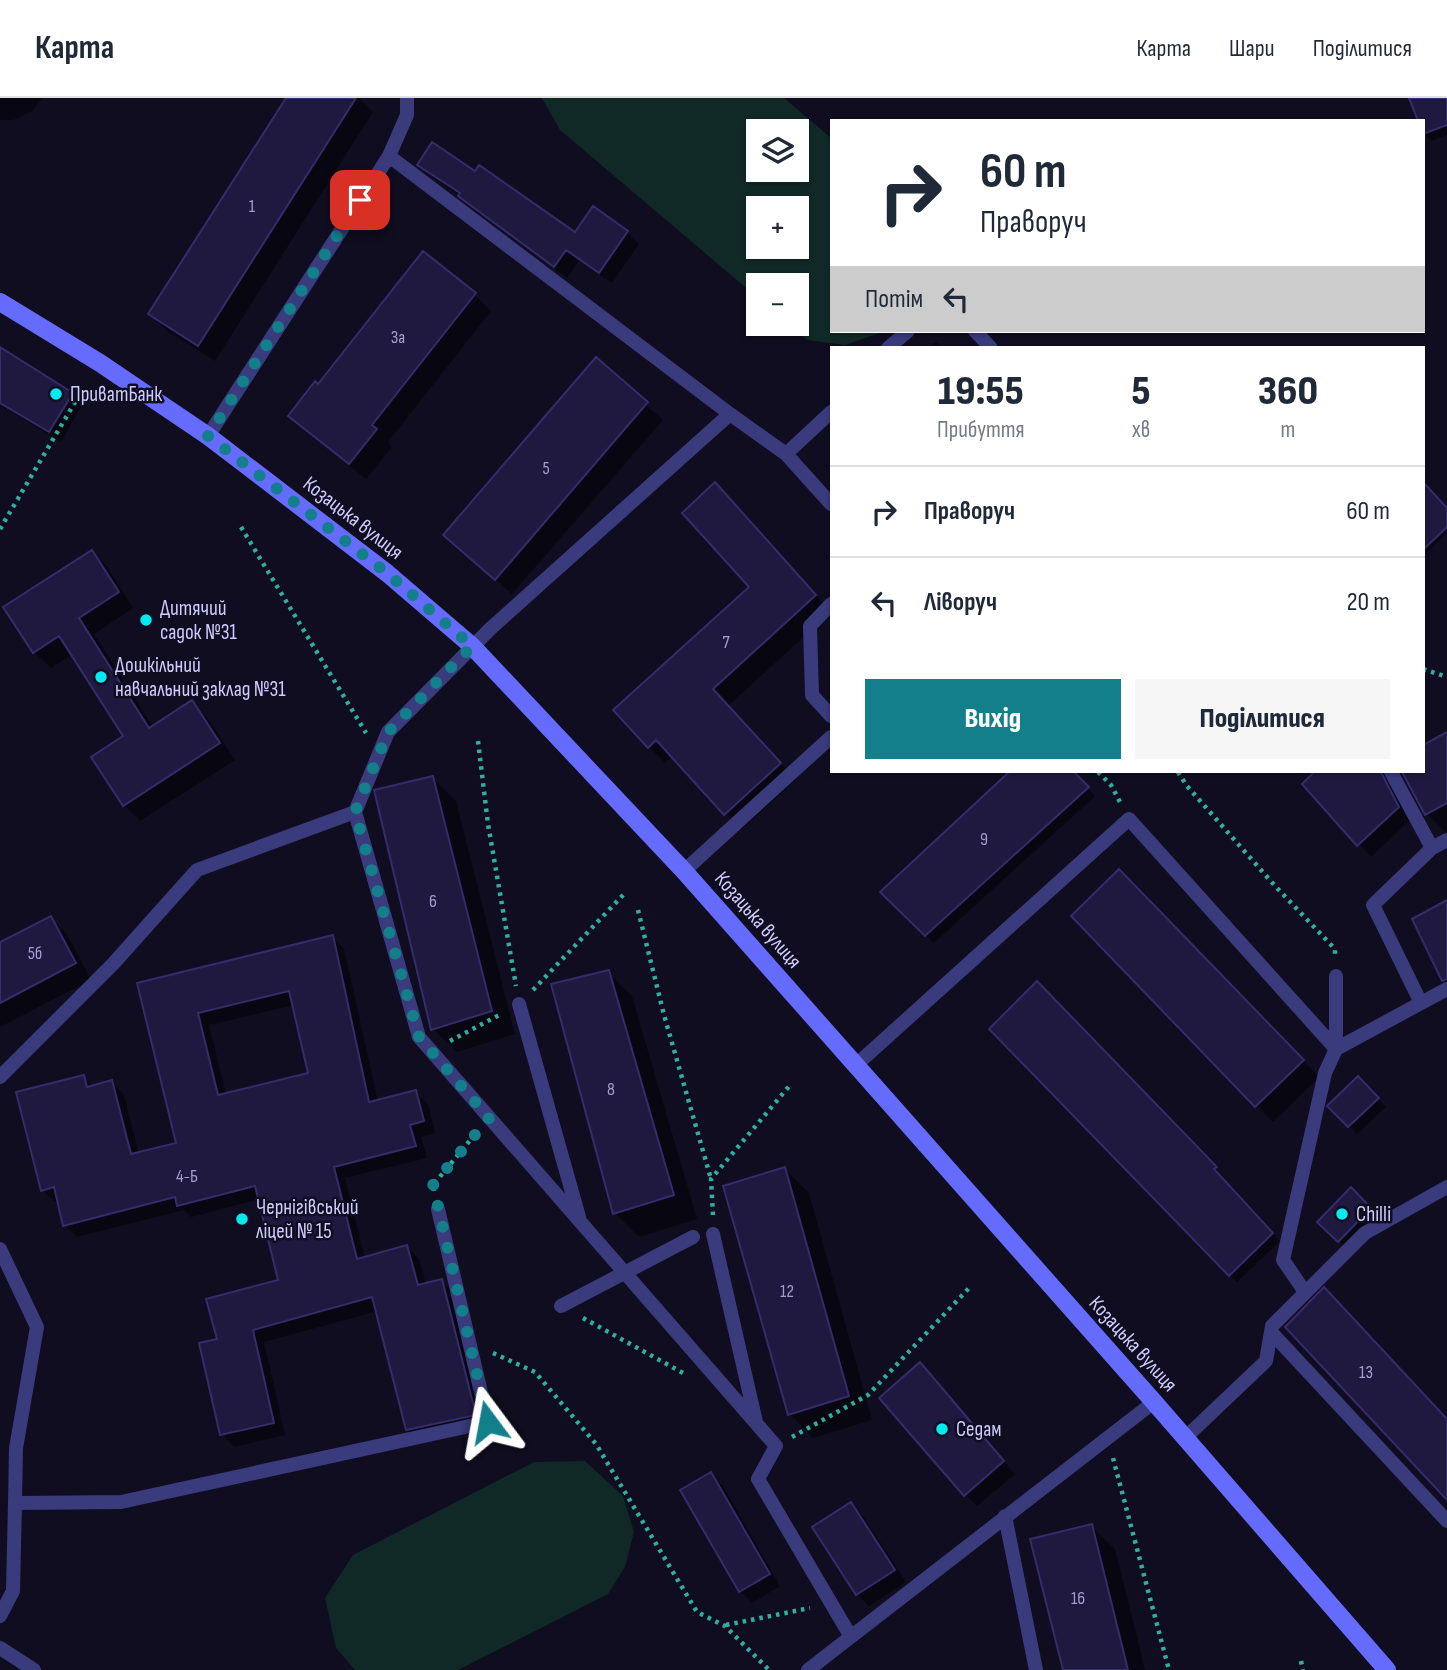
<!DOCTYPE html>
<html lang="uk">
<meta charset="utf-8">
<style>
body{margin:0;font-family:"Sofia Sans Condensed",sans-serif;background:#f6f6f7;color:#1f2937;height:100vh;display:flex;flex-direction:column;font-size:26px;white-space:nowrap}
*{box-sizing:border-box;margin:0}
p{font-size:23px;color:#747a83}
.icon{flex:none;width:38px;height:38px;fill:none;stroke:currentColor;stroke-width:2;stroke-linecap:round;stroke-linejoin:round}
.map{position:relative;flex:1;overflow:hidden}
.details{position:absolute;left:830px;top:248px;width:595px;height:427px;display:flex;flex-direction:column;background:#fff;border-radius:0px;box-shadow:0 2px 5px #0004}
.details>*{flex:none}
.guide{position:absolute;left:830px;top:21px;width:595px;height:214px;border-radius:0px;box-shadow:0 2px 5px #0004;background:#fff;color:#1f2937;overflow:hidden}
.tools{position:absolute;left:746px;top:21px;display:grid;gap:14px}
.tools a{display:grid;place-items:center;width:63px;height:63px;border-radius:0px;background:#fff;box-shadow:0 2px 5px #0004;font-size:35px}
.pin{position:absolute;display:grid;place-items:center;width:60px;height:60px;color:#fff;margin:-30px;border-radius:14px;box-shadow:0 4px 10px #0006}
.me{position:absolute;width:77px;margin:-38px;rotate:347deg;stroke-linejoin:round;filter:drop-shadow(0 0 5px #0008)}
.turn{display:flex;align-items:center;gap:24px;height:147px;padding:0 35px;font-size:32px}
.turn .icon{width:91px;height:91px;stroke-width:2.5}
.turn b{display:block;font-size:49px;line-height:60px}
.then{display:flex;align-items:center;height:66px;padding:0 35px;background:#0003;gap:14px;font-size:26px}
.eta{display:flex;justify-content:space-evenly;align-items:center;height:119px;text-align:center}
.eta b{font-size:42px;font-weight:800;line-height:49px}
.primary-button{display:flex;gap:14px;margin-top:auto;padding:14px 35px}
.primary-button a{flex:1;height:80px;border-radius:0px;background:#137f8b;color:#fff;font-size:28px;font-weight:800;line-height:80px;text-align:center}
.primary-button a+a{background:#f6f6f7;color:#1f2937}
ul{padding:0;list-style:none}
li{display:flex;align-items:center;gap:21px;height:91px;padding:0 35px;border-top:2px solid #e0e1e3}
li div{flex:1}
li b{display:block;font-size:26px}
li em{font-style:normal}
header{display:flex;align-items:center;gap:42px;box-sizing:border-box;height:98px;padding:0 35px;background:#fff;border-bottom:2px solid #e0e1e3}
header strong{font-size:33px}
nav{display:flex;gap:38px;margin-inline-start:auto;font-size:24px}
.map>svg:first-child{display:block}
.green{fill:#102926;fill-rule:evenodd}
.shadow{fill:#0007;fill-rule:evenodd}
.building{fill:#1f1940;stroke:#342c6b;stroke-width:2;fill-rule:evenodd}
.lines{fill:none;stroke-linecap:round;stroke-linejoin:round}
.path{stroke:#30ae9e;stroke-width:4.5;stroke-dasharray:3.5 5;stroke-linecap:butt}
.service{stroke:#393b7d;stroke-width:14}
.secondary{stroke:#656bfc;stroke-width:18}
.route{stroke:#137f8b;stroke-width:12;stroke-dasharray:0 21.6}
.poi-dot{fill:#05e9f1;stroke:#0f0d1f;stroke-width:2.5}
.labels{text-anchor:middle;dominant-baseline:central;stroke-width:5;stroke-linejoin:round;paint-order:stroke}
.number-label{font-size:18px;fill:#a29fce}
.poi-label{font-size:21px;fill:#ceccfe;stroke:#0f0d1f;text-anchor:start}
.street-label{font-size:21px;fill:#ceccfe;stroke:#0f0d1f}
</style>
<header>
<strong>Карта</strong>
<nav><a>Карта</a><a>Шари</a><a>Поділитися</a></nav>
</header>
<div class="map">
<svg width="1447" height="1572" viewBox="0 0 1447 1572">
<rect width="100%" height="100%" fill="#0f0d1f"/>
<path class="green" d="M542,0H784L831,40V233H886L845,247L807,242L788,226H796V187H758V200L560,32ZM758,33H796V72H758ZM758,110H796V149H758Z
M585,1363L623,1398L634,1434L625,1469L608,1496L458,1572H355L336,1550L325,1500L353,1457L534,1364Z"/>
<path class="shadow" d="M0,0H42L33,13L13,22H0Z
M288,0H359L373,14L215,263L166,232L150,216Z
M1411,0H1447V37L1432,43L1424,35L1423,23Z
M419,66L576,137L627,134L639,146L612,185L579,163L567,180L472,110L460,98L431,78Z
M423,156L475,197L491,213L388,344L392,349L366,381L306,334L290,318L319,288Z
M936,244L943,250H928Z
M0,252L72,296L82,307L61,344L0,307Z
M596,262L663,322L512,496L462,453Z
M1423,386L1447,412V435L1423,458Z
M731,403L831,514L728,608L796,682L741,732L673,658L665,665L649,649L751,489Z
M92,454L108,470L133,510L94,536L153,629L192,605L208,621L235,662L140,723L124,707L126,639L73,556L51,570L34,554Z
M1447,636V736L1427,716L1403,674H1423V649Z
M1011,674H1072L1095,698L934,845L882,794Z
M1317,674H1363L1368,679L1378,674H1385L1410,722L1371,759L1304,686Z
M433,680L456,703L515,936L457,954L433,931Z
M1119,774L1319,979L1273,1024L1073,818Z
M51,820L67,836L91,882L0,929V846Z
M332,839L344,851L378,1004L415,994L428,1006L435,1035L421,1039L427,1060L345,1080L365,1160L407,1149L419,1161L426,1186L441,1183L453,1195L487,1329L419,1343L407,1331L378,1213L264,1244L285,1337L234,1349L222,1336L219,1242L280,1183L260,1101L191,1119L184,1112L77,1139L65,1127L59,1103L55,1104L43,1092L84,979L94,989L112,984L124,997L139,1056L178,1046L139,886ZM294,907L311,976L226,996L209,927Z
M608,874L632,898L697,1121L639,1139L615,1115Z
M1037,886L1223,1078L1221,1080L1280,1143L1237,1184L991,931Z
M1358,980L1386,1009L1357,1036L1330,1008Z
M785,1071L809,1095L872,1322L813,1340L790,1316Z
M1351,1092L1377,1119L1347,1150L1319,1124Z
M931,1279L1015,1376L977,1408L965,1396Z
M711,1376L723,1388L780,1488L752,1505L740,1493Z
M851,1406L863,1418L906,1484L869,1508L857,1496Z
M1091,1428L1115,1451L1145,1572H1064Z"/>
<path class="building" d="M286,0H356L198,248L148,216Z
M1409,0H1447V27L1423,36V23H1418Z
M432,44L475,73L479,67L575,134L593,108L628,133L599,175L566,152L554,169L458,98L460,95L417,67Z
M423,153L476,195L372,327L377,331L349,366L288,318L315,283L318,286Z
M0,249L73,295L49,334L0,305Z
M596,259L648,304L495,482L443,437Z
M715,384L816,497L713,591L781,665L724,717L656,642L648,650L613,612L749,489L682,415Z
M1423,384L1447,410V429L1423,452Z
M92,452L119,494L79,520L149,630L192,602L220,645L123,708L91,659L123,638L59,538L33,555L3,509Z
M1447,634V705L1425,717L1402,674H1423V647Z
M1009,674H1074L1089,689L925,838L880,794Z
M1314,674H1381L1399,709L1357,748L1302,686Z
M433,678L492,913L431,932L374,692Z
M1119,771L1304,962L1255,1009L1071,818Z
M1447,802V881L1442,883L1412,821Z
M51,818L76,865L0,905V844Z
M333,837L369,1004L416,992L424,1023L410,1027L416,1048L334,1069L357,1161L407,1147L418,1187L442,1181L476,1317L406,1332L372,1199L253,1232L274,1325L220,1337L199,1245L217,1241L206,1201L278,1182L255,1088L177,1108L175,1099L63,1128L54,1089L41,1093L16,994L84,977L87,989L112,982L131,1056L176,1045L137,885ZM289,893L308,975L218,997L198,915Z
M609,872L674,1097L613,1116L551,886Z
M1037,883L1217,1069L1214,1071L1273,1135L1229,1178L989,931Z
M1358,978L1379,1000L1348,1029L1327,1008Z
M785,1069L849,1298L788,1317L723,1088Z
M1351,1089L1371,1110L1338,1144L1317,1124Z
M1324,1189L1447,1321V1402L1285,1229Z
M920,1264L1004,1363L964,1398L879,1300Z
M711,1374L770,1476L739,1494L680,1392Z
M851,1404L895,1472L856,1497L812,1429Z
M1092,1426L1128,1572H1063L1030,1441Z"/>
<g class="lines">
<path class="path" d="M241,429L366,635
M0,431L81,294
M1423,571L1447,579
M478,643L488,726L516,888
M1098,674L1111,687L1120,704
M1178,674L1187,688L1276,789L1335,851V858
M638,812L664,917L711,1081
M533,892L624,796
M450,943L501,916
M434,1093L433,1087L477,1034
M713,1117L711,1081L791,986
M583,1220L683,1275
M493,1255L535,1274L596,1346L697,1514L725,1528L769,1572
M792,1339L868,1297L970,1189
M1113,1360L1169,1572
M726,1527L810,1510
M1301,1563L1303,1572"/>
<path class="service" d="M389,58L730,316
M975,233L991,250
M888,250L908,233
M831,314L786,356L730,316L490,531L388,634L355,714L419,939L776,1348L758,1381L851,1539
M208,338L389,58L407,17V0
M786,356L831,406
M831,506L810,528L812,597L831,618
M1391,674L1432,750
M684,773L831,639
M1421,905L1373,807L1432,750L1447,742
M519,906L579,1119
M856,967L1129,721L1336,951L1447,891
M0,979L113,866L197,772L355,714
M713,1136L756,1324
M0,1151L37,1229L16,1350L15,1405L121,1404L488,1324L438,1111
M1305,1194L1283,1162L1325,975L1336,951V878
M561,1208L693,1139
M1271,1234L1447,1423
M1185,1340L1266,1263L1272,1228L1365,1135L1447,1089
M1005,1418L1036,1572
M0,1518L13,1493L15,1405
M0,1550L34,1572
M808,1572L1154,1304"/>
<path class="secondary" d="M0,204L100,265L208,338L387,475L472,548L684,773L1154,1304L1387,1572"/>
</g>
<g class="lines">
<path class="route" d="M360,102L208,338L387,475L472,548L388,634L355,714L419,939L489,1020L433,1087L488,1324"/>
</g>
<g class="poi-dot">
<circle cx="56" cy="296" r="7"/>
<circle cx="146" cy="522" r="7"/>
<circle cx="101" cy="579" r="7"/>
<circle cx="1342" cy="1116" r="7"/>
<circle cx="242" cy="1121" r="7"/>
<circle cx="942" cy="1331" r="7"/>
</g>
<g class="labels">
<g class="number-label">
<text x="252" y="108">1</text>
<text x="398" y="239">3а</text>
<text x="546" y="370">5</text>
<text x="726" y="544">7</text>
<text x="984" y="741">9</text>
<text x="433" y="803">6</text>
<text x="35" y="855">5б</text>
<text x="611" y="991">8</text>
<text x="187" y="1078">4-Б</text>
<text x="787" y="1193">12</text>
<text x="1366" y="1274">13</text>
<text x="1078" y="1500">16</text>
</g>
<g class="poi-label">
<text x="70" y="296">ПриватБанк</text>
<text x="160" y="510">Дитячий<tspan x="160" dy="24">садок №31</tspan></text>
<text x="115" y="567">Дошкільний<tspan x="115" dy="24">навчальний заклад №31</tspan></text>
<text x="256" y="1109">Чернігівський<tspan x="256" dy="24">ліцей № 15</tspan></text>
<text x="1356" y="1116">Chilli</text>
<text x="956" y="1331">Седам</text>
</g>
<g class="street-label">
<text transform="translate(353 420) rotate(38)">Козацька вулиця</text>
<text transform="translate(758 822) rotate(49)">Козацька вулиця</text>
<text transform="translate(1133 1246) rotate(48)">Козацька вулиця</text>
</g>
</g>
</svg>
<div class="tools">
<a><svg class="icon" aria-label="layers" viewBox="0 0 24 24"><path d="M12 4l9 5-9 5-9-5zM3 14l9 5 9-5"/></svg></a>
<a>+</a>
<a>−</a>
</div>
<div class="pin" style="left:360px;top:102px;background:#d93025"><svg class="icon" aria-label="arrive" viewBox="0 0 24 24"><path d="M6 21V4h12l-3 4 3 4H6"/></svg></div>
<svg class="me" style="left:488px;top:1324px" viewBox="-20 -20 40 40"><path d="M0-17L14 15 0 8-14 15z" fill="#137f8b" stroke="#fff" stroke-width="4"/></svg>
<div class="guide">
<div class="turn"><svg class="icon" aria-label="right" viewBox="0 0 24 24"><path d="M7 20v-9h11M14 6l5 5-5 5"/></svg><div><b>60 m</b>Праворуч</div></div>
<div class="then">Потім<svg class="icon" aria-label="left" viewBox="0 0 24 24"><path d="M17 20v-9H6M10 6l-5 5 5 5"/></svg></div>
</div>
<section class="details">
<div class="eta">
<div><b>19:55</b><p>Прибуття</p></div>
<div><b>5</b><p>хв</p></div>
<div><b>360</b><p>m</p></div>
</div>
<ul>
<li><svg class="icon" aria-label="right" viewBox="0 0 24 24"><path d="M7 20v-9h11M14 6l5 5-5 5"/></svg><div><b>Праворуч</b></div><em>60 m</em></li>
<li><svg class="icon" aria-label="left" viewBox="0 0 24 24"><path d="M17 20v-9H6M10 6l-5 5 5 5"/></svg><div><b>Ліворуч</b></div><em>20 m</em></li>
</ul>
<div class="primary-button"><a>Вихід</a><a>Поділитися</a></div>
</section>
</div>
